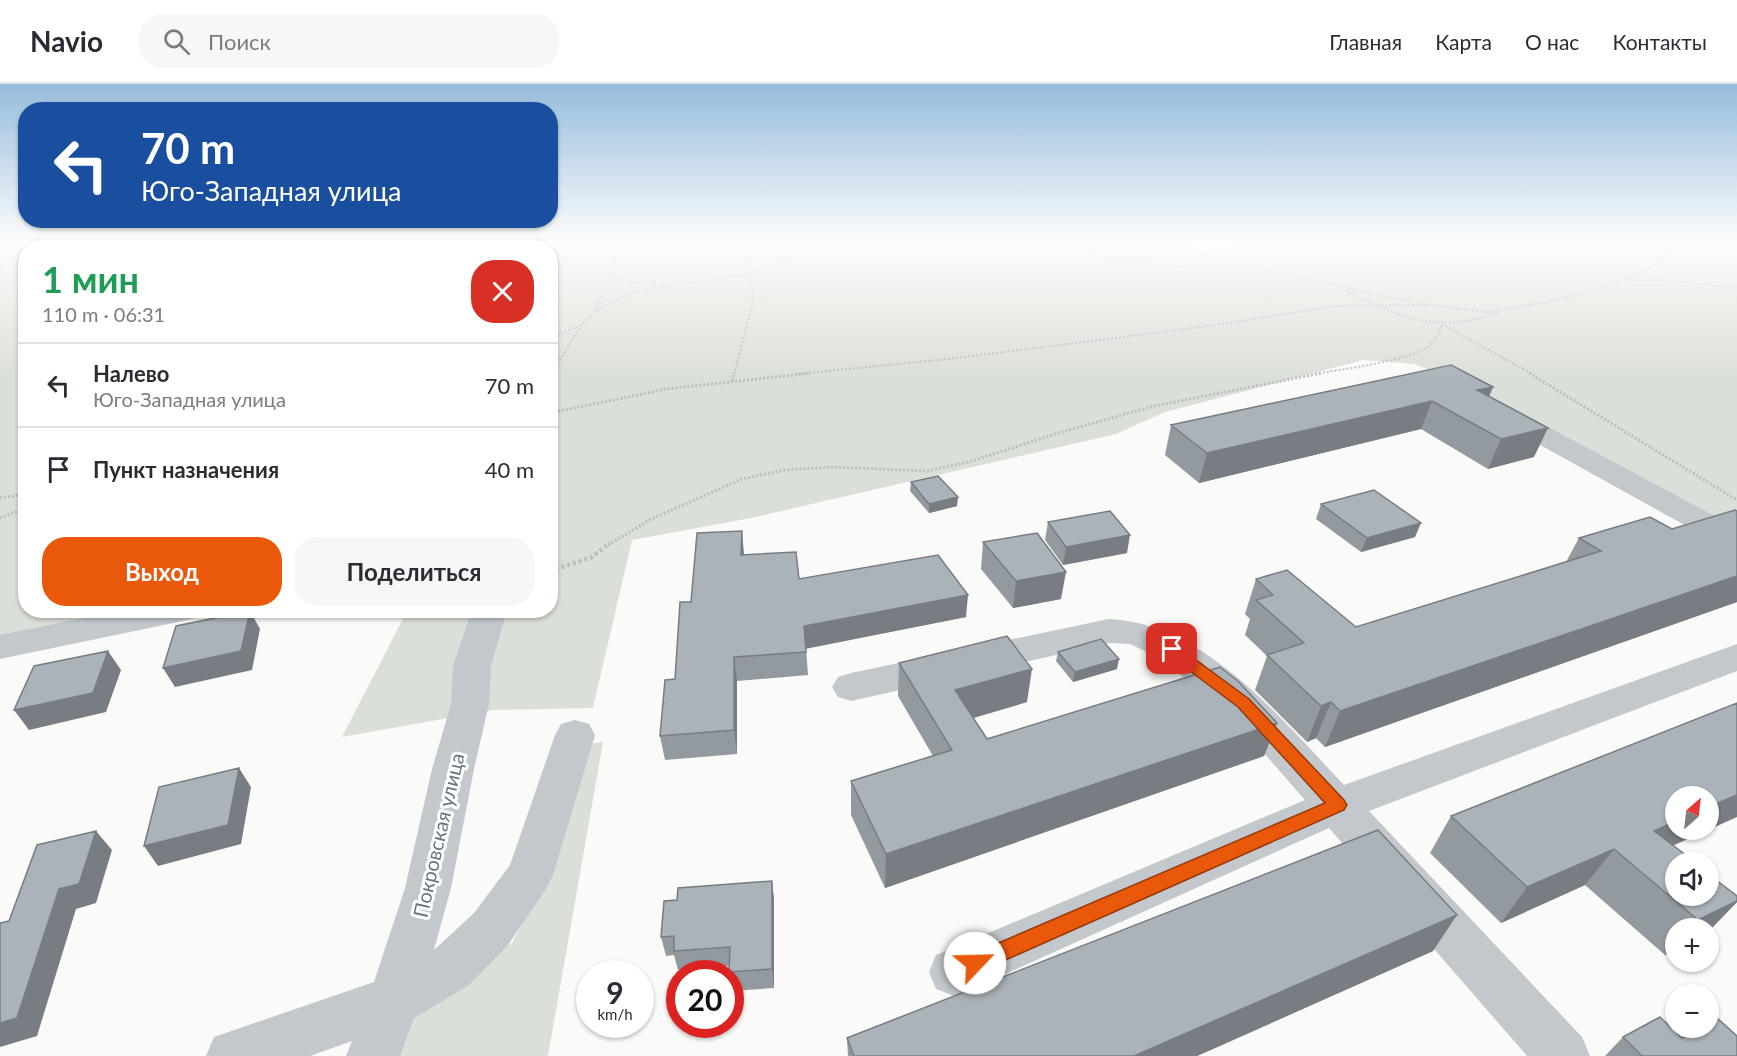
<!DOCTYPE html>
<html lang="ru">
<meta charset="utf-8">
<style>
body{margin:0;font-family:Lato,sans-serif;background:#f7f7f7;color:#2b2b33;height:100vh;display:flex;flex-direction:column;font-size:22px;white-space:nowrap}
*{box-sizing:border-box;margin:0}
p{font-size:20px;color:#7c7c81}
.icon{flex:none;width:33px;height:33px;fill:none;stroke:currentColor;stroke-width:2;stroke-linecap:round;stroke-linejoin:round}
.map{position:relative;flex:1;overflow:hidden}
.side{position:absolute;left:18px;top:156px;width:540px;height:378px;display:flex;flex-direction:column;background:#fff;border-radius:24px;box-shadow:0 2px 4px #0004}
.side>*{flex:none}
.hud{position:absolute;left:18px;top:18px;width:540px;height:126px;border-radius:24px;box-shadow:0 2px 4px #0004;background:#1a4fa0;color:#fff;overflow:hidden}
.needle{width:39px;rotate:28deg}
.controls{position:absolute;left:1665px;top:702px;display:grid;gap:12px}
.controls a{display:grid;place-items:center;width:54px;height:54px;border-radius:50%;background:#fff;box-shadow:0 2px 4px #0004;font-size:30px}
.speed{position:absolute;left:576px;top:876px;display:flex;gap:12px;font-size:30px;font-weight:700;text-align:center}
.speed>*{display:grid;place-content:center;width:78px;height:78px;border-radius:50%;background:#fff;box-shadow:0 2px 4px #0004;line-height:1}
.speed small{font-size:15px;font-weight:400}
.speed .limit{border:9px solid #d22;background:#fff;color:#111}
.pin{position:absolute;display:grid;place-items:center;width:51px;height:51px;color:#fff;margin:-26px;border-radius:12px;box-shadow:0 3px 9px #0006}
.me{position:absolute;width:66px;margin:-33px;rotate:66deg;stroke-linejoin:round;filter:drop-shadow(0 0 4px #0008)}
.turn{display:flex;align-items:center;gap:21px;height:126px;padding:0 24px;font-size:27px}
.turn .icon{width:78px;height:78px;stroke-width:2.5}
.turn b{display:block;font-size:42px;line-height:51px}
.round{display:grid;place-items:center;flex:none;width:63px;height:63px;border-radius:24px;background:#f7f7f7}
.overview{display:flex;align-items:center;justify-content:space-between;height:102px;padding:0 24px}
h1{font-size:36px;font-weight:700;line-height:45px;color:#1e9e55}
.button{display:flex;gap:12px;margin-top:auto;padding:12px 24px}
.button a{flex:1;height:69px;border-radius:24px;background:#ea580c;color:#fff;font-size:24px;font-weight:700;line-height:69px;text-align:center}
.button a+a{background:#f7f7f7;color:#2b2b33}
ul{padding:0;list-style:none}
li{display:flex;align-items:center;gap:18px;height:84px;padding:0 24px;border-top:2px solid #e1e1e2}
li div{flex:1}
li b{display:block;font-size:22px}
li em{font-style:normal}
header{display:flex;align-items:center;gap:36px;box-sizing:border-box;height:84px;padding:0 30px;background:#fff;border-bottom:2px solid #e1e1e2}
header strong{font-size:28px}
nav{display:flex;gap:33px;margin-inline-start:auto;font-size:21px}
.search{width:420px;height:54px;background:#f7f7f7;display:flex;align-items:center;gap:15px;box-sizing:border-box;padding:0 21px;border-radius:24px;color:#7c7c81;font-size:22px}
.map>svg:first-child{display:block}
.green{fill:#dadfd7}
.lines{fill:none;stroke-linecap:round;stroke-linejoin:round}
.path-far2{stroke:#bbbfc2;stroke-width:2;stroke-dasharray:2 2;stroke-linecap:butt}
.path-far1{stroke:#bbbfc2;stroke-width:3;stroke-dasharray:2 2;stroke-linecap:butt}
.path{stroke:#bbbfc2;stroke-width:4.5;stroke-dasharray:3 3;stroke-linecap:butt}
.minor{fill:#c3c8cc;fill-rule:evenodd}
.wall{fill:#929a9f}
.shaded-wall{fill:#777d82}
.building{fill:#aab3b9;stroke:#777d82;stroke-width:1.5}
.route{fill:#ea580c;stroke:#983908;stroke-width:1.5}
.labels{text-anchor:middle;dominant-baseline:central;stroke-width:6;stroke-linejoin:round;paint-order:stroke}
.near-street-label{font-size:20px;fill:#657683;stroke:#fff}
</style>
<header>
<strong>Navio</strong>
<div class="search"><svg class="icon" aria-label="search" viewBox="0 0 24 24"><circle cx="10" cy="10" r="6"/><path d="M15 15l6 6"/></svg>Поиск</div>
<nav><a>Главная</a><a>Карта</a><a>О нас</a><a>Контакты</a></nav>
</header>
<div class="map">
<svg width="1737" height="972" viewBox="0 0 1737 972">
<rect width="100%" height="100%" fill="#fafaf8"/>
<path class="green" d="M0,159H1187L1201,168L1258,159H1737V451L1431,287L1415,280L1363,276L1165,328L1116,350L751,434L632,456L593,624L493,626L342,653L407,527L550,526V164H26V526L157,527L0,559Z
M603,658L548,972H389L412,915L512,859L535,815L579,661Z"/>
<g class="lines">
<path class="path-far2" d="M1033,159L1134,178L1176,183L1230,182L1272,187L1410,218
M0,187L26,197
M611,191L634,199L657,200
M1627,196H1663L1737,204
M1347,207C1403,235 1437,250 1499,228
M1420,220L1488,228L1553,217L1610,201L1647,186L1679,159
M595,228C647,193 696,204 751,189C777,181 803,169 829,159
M550,255L580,241
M551,290L582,240L595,228L622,159
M734,290L754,215L750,189L744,179L747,159
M797,290L948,275L1209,242L1336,222L1423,221
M1315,290C1341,285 1413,277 1431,260C1437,255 1439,247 1442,240L1532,290"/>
<path class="path-far1" d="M1529,289L1737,416
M550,292L552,289
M732,297L734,289
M550,329L666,305L811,289
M0,414L26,410
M0,434L26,424
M608,461L651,435L742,395L785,386L832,383L928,387L972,377L1055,350L1154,322L1322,289"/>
<path class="path" d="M550,487L592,473L610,459"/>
<path class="minor" d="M1504,322L1513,324L1737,444V467L1726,464L1495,336L1491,330L1495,324Z
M123,526H200L195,534L183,537L0,575V551Z
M472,526H507L491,582L489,620L474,685L451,804L434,866L474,829L510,781L555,651L561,640L575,636L589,640L595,651L553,791L546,805L508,861L469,901L414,934L400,972H346L352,957L310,972H206L214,953L374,898L405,804L432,685L451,620L453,582Z
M1109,535C1205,539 1282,636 1344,701L1737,560V587L1369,727L1582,953L1590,972H1527L1329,744L972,905L954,912L936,905L929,888L936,871L1305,716L1229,629L1159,574L1130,560L1109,559L851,617L838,613L832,603L838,593L851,589Z"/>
</g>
<path class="wall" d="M1493,303L1489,312L1534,373L1488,385L1421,345L1199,399L1165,371L1171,341Z
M911,398L957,422L929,429L910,407Z
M1321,420L1415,453L1361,468L1316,435Z
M1737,427V518L1325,663L1316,654L1307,658L1255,606L1267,572L1245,551L1250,535L1245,530L1256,495L1356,543L1566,478L1579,454L1672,445Z
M1048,438L1127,469L1063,481L1045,456Z
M983,458L1061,515L1013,524L981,485Z
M744,471L799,495L966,533L806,564L808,591L737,597V670L665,676L660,652L675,595L691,518Z
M1058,568L1117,585L1073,598L1056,577Z
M899,579L1027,618L973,634L987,655L1277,639L1264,672L885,804L851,731V697L933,672L898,612Z
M1451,732L1673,761L1737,812V818L1708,848V844H1676V866L1665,871L1585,801L1501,839L1430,769Z
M772,797L774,816V904L732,907L730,890H729V882L678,886L674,871L666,872L661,853L677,816Z
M1433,867L1197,972H848L847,954Z
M1623,953L1682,954L1737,972H1605Z"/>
<path class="shaded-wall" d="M1493,303L1481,331L1477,306Z
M1432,317L1421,345L1199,399L1207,369Z
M1548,344L1534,373L1488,385L1501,355Z
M958,413L957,422L929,429V420Z
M1421,439L1415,453L1361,468L1367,454Z
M742,447L744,470L743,494L741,471Z
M1130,451L1127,469L1063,481L1066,463Z
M1066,488L1061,515L1013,524L1016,497Z
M1737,492V518L1325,663L1340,627Z
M968,511L966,533L805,565L804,542Z
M250,527L260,545L252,586L175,603L163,584Z
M108,567L121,586L106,628L29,646L14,626Z
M734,573L737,597V670L734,646Z
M1119,575L1117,585L1073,598L1075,588Z
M1032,585L1027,618L953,640L955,606Z
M1331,618L1316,654L1307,658L1321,622Z
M1277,639L1264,672L885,804L886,770Z
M239,684L251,703L241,760L158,782L144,762Z
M1737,711V733L1632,780L1654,747L1676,737V746H1708V723Z
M96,747L112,766L96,819L76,825L37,952L0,963V939L59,805Z
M1614,765L1585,801L1501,839L1527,803Z
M772,797L774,816V904L772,885Z
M1737,817V818L1708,848V844H1690L1698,836Z
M1457,831L1433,867L1197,972H1134Z
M1676,860V866L1665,871Z"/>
<path class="building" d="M1451,281L1493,303L1477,306L1548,344L1501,355L1432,317L1207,369L1171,341Z
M938,392L958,413L929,420L911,398Z
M1374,406L1421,439L1367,454L1321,420Z
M1735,426L1737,427V492L1340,627L1331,618L1321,622L1267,571L1304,559L1256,516L1273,511L1256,495L1287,486L1356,543L1601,467L1579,454L1650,433L1672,445Z
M1110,427L1130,451L1066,463L1048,438Z
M742,447L741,471L796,468L799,495L938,471L968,511L804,542L806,568L734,573V646L660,652L665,596L675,595L680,518H691L697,449Z
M1037,449L1066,488L1016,497L983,458Z
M250,527L241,567L163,584L176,542Z
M1007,552L1032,585L955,606L987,655L1220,583L1238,597L1277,639L886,770L851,697L952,666L899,579Z
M1101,555L1119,575L1075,588L1058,568Z
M108,567L93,609L14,626L34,582Z
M1737,619V711L1708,723V712H1676V737L1654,747L1695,778H1676V812H1708V790L1737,812V817L1698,836L1614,765L1527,803L1451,732Z
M239,684L228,741L144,762L159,703Z
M1378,746L1457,831L1134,972H854L847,954Z
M96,747L79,800L59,805L17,934L0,939V839L9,837L37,761Z
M772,797V885L729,888L730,863L674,867V852L661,853L664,817L677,816L678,804Z
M1660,933L1682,954L1701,944H1708V940L1718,935L1737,952V972H1642L1623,953Z"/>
<linearGradient id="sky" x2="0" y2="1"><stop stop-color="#96bcdc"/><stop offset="0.54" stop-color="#fdfdfc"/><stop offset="1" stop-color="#fdfdfc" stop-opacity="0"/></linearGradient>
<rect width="1737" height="295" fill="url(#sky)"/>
<path class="route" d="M1172,560L1177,562L1249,615L1344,716L1347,721L1344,726L983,886L975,889L968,886L965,879L968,872L1325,719L1238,623L1166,569L1164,565Z"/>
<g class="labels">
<g class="near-street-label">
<text transform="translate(438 751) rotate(-77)">Покровская улица</text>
</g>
</g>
</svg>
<div class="controls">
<a><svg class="needle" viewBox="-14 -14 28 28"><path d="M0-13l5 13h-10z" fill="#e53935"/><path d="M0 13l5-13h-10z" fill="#7c7c81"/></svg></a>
<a><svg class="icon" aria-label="sound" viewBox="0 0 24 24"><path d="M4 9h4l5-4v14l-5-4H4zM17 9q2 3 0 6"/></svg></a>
<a>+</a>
<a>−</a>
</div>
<div class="speed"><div>9<small>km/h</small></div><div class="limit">20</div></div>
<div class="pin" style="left:1172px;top:565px;background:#d93025"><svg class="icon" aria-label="arrive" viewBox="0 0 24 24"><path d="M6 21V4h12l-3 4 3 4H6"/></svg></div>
<svg class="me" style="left:975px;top:879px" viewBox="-20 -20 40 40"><circle r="19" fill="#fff"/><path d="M0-13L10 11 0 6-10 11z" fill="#ea580c"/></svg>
<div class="hud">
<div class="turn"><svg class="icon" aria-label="left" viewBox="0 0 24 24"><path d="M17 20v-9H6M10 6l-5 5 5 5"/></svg><div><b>70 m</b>Юго-Западная улица</div></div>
</div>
<section class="side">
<div class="overview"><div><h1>1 мин</h1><p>110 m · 06:31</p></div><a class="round" style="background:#d93025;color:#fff"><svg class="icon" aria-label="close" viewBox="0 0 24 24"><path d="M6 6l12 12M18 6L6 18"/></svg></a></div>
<ul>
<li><svg class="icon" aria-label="left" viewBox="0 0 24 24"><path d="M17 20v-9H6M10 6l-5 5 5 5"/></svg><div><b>Налево</b><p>Юго-Западная улица</p></div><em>70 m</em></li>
<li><svg class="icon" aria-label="arrive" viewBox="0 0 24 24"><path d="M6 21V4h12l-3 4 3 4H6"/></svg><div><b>Пункт назначения</b></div><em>40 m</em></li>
</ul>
<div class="button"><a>Выход</a><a>Поделиться</a></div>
</section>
</div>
